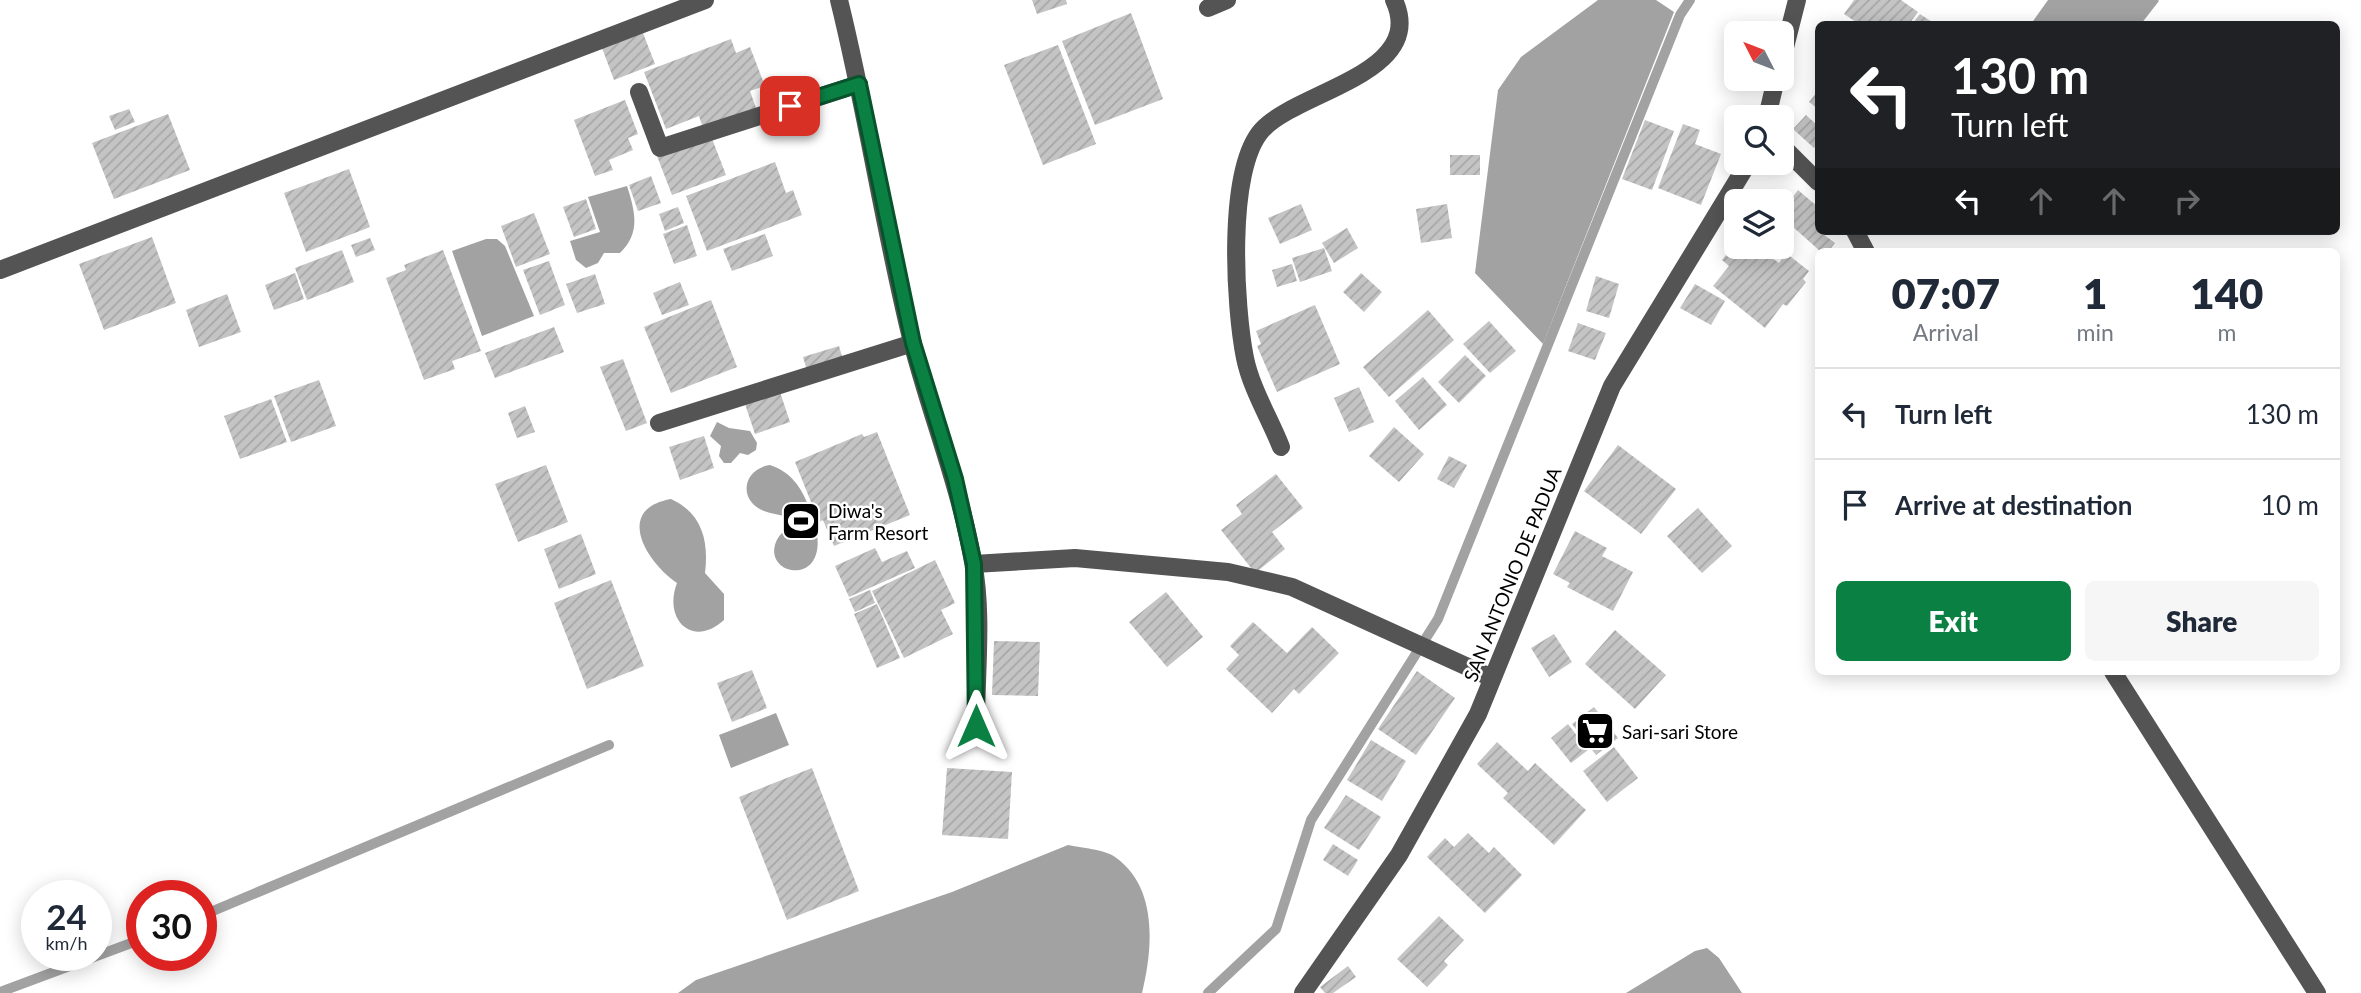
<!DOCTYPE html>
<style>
body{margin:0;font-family:Lato,sans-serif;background:#f6f6f7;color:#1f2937;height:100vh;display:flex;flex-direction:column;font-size:26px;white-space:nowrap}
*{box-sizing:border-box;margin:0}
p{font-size:23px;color:#747a83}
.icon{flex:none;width:38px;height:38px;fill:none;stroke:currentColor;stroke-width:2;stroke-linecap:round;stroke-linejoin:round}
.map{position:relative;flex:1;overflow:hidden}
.sheet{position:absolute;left:1815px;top:248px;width:525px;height:427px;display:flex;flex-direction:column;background:#fff;border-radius:10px;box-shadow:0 4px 18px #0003}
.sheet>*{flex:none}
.top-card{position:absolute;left:1815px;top:21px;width:525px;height:214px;border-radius:10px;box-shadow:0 4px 18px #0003;background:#202124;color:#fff;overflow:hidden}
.needle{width:46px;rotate:312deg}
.controls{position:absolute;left:1724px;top:21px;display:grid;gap:14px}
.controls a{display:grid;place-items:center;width:70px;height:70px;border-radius:10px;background:#fff;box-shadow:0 4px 18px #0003;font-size:35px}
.speed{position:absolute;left:21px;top:880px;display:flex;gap:14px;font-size:35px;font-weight:700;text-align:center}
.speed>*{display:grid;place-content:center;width:91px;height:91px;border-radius:50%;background:#fff;box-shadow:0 4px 18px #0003;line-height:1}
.speed small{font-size:18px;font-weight:400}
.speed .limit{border:10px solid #d22;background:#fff;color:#111}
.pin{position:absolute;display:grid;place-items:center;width:60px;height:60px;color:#fff;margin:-30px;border-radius:14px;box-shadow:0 4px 10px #0006}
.me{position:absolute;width:77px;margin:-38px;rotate:0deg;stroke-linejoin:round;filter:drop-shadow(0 0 5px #0008)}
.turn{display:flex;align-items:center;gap:24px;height:147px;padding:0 21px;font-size:32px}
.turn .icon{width:91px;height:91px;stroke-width:2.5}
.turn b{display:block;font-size:49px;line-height:60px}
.lanes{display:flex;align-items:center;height:66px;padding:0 21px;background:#0003;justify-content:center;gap:35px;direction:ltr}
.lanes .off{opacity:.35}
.eta{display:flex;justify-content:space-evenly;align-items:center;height:119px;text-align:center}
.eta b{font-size:42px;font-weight:800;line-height:49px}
.button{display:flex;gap:14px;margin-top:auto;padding:14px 21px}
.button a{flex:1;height:80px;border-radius:10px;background:#0b8043;color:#fff;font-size:28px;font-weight:800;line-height:80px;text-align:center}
.button a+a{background:#f6f6f7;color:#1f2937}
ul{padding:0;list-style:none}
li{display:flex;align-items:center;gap:21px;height:91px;padding:0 21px;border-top:2px solid #e0e1e3}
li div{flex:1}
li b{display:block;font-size:26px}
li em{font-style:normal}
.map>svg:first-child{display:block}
.water{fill:#a2a2a2}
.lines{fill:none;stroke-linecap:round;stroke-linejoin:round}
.stream{stroke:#a2a2a2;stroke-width:10}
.building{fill:url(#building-hatch)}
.minor{stroke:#545454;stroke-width:18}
.route-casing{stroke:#07532c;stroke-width:18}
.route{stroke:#0b8043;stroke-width:12}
.labels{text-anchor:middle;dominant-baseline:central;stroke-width:5;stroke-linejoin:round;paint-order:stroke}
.poi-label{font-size:19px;fill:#000;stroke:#fff;text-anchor:start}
.street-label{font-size:19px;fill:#000;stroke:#fff}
</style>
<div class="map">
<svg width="2361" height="993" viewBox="0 0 2361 993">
<defs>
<pattern id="building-hatch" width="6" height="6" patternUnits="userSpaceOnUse" patternTransform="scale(1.75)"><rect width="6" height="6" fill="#c4c4c4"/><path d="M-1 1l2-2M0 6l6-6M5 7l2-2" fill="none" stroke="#a7a7a7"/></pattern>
</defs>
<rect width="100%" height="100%" fill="#fff"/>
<path class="water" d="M1598,0H1656L1674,12L1543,344L1475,273L1498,90L1521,57Z
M2048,0H2158L2159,1L2141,24H2031Z
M627,186C635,211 641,233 620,253H604L598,263L586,268L576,260L570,241L600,232L588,197Z
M486,239H497L505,246L534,316L482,336L452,251Z
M717,422L729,428L750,431L757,443L756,450L748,455L740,453L731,463H724L719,456L721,446L710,436Z
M770,465C791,472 801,487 809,507C844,590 761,580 776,542C778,536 785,530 789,525L786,517C779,514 771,514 764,511C738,501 742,469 770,465Z
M671,499C702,513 709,541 705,573L724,594V620C692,649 663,619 677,583C646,562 614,509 671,499Z
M776,713L789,745L731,768L719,735Z
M1068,845C1081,848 1104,849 1115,857C1158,887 1153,948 1142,993H678L696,980L952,892Z
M1707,948L1719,958L1742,993H1626L1695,951Z"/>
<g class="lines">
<path class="stream" d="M201,916L609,745
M0,992L142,939
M1208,993L1276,929L1311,820L1438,619L1680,15L1690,0"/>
</g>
<path class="building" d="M1032,0H1066L1067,4L1037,14Z
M1854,0H1901L1918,12L1909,24H1859L1844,14Z
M1131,13L1163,99L1095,125L1062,41Z
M1920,14L1935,24H1912Z
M643,33L655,64L614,80L602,48Z
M731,39L736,53L750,47L765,86L750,91L756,108L703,128L699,116L666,129L644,72Z
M1058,45L1096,144L1043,165L1004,65Z
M1818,91V109L1809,102Z
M625,100L638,134L628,138L633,150L609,160L613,170L595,176L574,120Z
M129,109L135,122L115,130L109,116Z
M168,114L190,170L114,199L92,143Z
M1806,115L1818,126V143L1814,148L1793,129Z
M1645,120L1674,131L1652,190L1622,179Z
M1683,124L1700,130L1695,144L1721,154L1701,205L1658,188Z
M711,136L726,175L672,195L657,156Z
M1450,155H1480V175H1450Z
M775,162L786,193L793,190L802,215L707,251L686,196Z
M349,169L370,227L306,252L284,193Z
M651,176L661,203L638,211L629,185Z
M1798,190L1818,207L1815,228L1835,243L1828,252H1821L1782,217V211Z
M586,199L596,229L574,237L563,207Z
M1301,204L1312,230L1280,244L1268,218Z
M1447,204L1452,238L1421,243L1416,209Z
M678,207L684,223L665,231L659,214Z
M534,213L550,254L516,267L501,226Z
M687,225L697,256L674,264L663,234Z
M1347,228L1358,248L1334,263L1322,243Z
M765,234L773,256L732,271L723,249Z
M152,237L176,303L104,330L79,264Z
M370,238L375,250L356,257L351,245Z
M1736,243V247H1757L1779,263L1786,253L1809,271L1803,279L1806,282L1787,306L1783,304L1765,328L1713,286L1729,266L1722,260Z
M1324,248L1332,271L1300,282L1292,258Z
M342,250L354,282L307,300L295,268Z
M443,250L481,351L452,361L455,369L424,380L386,278L406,270L404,265Z
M549,261L565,305L540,315L523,270Z
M1292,264L1297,281L1277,287L1272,270Z
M295,273L304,299L274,310L265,285Z
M1361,273L1382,292L1364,312L1343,292Z
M595,274L605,304L577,313L566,284Z
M1596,276L1619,284L1609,318L1586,311Z
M680,282L689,305L662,315L653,293Z
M1695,284L1725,301L1711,325L1680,308Z
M227,294L241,332L199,347L186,310Z
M711,300L737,367L671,393L644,327Z
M1315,305L1340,364L1277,392L1257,346L1261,344L1256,331Z
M1428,310L1454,340L1389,397L1363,367Z
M1489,321L1516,351L1490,373L1463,344Z
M1578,323L1606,333L1595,360L1568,351Z
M554,327L564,352L495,378L485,353Z
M839,346L844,363L808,374L803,357Z
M1465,355L1486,376L1459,403L1438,382Z
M623,359L647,423L626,431L600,367Z
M1423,377L1447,405L1419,430L1395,401Z
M319,380L336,426L291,442L274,396Z
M1359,387L1374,422L1349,432L1334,398Z
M779,389L790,422L755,434L744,401Z
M271,399L287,442L240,459L224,416Z
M525,406L535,432L517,438L508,413Z
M1394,427L1424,454L1399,482L1369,456Z
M877,432L910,515L834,546L823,520L819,522L795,462L862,434L864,437Z
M704,436L714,468L680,480L669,447Z
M1618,445L1676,489L1641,534L1584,491Z
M1449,456L1467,465L1454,488L1437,479Z
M546,465L568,522L518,542L495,484Z
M1276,474L1303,508L1272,532L1285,549L1255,573L1221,530L1242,514L1236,505Z
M1698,508L1732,546L1702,573L1667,536Z
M1575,531L1607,548L1602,556L1633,572L1613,611L1567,587L1570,583L1553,574Z
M581,534L596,574L559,589L544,549Z
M875,548L882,562L907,551L915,568L849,597L835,566Z
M935,560L955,603L941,610L953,634L904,658L872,591Z
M611,580L644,666L587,689L554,603Z
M870,590L875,603L855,612L849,599Z
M1166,592L1203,637L1167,667L1129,622Z
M877,604L900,658L877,668L854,614Z
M1253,622L1287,653L1312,627L1339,653L1299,694L1294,689L1272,713L1226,669L1239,655L1230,646Z
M1615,630L1666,675L1635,709L1585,664Z
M1554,634L1572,662L1549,677L1531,648Z
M994,641L1040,642L1038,696L992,695Z
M752,670L767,708L732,722L717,683Z
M1417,671L1455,698L1416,755L1378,729Z
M1594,707L1618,738L1596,755L1572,724Z
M1568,724L1588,750L1571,763L1551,738Z
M1371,740L1406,761L1382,801L1347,780Z
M1497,742L1528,771L1535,763L1586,810L1554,845L1503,798L1508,793L1477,764Z
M1614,747L1638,778L1607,802L1583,771Z
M812,768L859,891L787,920L739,797Z
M947,768L1012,772L1008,839L942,835Z
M1346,795L1381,817L1359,850L1324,828Z
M1468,833L1489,853L1494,847L1522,875L1485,913L1427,857L1445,838L1454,847Z
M1333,844L1358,860L1348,876L1323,860Z
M1439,916L1464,940L1444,961L1448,965L1427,987L1397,959Z
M1348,966L1356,977L1333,993H1325L1320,987Z"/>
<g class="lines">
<path class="minor" d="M839,0C867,113 884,229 912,342C931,416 960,486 973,562C983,614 976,672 976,726
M1208,8L1227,0
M1782,59L1797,0
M639,92L660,148L859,84
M1767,117L1776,79
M1782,146L1818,182
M1855,231L1866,252
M0,270L705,0
M659,423L913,343
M1281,447C1270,419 1251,388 1245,358C1235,308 1226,170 1262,130C1297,91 1428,74 1394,0
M974,564L1075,558L1228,572L1292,587L1492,678
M2113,672L2317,993
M1303,993L1399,855L1478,714L1612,386L1748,163"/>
</g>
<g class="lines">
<g class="route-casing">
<path id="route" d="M790,106L859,84L913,343L955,479L974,564L976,726"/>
</g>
<use href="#route" class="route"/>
</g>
<defs>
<g id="stadium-square" transform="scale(2.0125)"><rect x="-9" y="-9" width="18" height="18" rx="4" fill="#000" stroke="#fff"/><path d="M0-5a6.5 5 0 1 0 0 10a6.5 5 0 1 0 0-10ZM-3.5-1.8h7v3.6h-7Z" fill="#fff"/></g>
<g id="supermarket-square" transform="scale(2.0125)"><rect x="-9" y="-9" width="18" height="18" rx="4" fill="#000" stroke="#fff"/><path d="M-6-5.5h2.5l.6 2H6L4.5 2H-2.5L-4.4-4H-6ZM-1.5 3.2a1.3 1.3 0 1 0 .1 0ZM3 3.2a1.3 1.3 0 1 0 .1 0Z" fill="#fff"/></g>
</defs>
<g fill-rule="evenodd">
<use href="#stadium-square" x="801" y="521"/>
<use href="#supermarket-square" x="1595" y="731"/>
</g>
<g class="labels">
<g class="poi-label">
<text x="828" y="510">Diwa's<tspan x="828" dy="22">Farm Resort</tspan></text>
<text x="1622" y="731">Sari-sari Store</text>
</g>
<g class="street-label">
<text transform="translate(1512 574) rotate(-68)">SAN ANTONIO DE PADUA</text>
</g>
</g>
</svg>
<div class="controls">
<a><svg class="needle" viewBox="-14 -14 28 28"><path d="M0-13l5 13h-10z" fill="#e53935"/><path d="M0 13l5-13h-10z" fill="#747a83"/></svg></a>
<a><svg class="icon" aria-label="search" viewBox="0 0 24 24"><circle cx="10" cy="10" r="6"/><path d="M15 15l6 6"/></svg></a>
<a><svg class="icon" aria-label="layers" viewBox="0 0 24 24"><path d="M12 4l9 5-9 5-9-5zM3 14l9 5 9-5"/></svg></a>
</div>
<div class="speed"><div>24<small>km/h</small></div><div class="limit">30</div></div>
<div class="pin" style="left:790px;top:106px;background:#d93025"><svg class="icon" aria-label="arrive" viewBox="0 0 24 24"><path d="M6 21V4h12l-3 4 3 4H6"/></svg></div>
<svg class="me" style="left:976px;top:726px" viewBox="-20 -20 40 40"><path d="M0-17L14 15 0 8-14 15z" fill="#0b8043" stroke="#fff" stroke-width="4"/></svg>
<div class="top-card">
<div class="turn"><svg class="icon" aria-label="left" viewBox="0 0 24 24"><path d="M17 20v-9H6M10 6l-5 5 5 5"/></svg><div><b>130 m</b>Turn left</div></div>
<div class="lanes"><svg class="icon" aria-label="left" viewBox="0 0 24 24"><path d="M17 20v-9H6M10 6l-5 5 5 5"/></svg><svg class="icon off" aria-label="ahead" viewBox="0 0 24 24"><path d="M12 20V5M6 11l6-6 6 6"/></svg><svg class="icon off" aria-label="ahead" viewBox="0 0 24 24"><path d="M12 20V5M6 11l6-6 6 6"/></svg><svg class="icon off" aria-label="right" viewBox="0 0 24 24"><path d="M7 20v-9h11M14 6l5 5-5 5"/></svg></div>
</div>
<section class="sheet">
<div class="eta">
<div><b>07:07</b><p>Arrival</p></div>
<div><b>1</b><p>min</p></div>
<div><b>140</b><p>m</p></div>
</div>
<ul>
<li><svg class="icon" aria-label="left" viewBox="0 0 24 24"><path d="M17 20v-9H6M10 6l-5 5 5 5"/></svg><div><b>Turn left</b></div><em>130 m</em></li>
<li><svg class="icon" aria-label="arrive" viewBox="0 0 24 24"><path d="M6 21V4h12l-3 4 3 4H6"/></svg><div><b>Arrive at destination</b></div><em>10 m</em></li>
</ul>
<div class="button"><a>Exit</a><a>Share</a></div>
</section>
</div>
